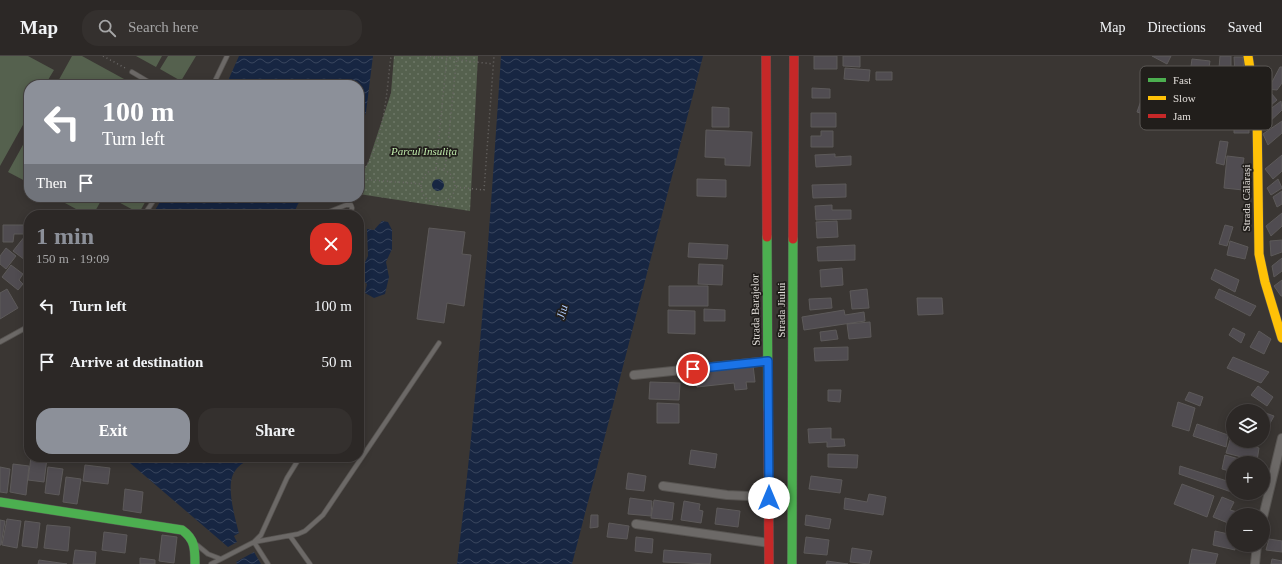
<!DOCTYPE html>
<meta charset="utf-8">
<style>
body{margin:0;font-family:Georgia,serif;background:#34302e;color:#f1f3f6;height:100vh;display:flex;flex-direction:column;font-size:15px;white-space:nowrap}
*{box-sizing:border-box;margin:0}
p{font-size:13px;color:#a6a6a7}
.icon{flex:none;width:22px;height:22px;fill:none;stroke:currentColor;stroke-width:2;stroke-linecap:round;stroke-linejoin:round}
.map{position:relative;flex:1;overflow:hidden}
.sheet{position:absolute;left:24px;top:154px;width:340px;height:252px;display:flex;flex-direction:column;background:#2c2826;border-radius:16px;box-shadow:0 2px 10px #0003,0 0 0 1px #484443}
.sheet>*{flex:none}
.banner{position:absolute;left:24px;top:24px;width:340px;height:122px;border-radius:16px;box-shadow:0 2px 10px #0003,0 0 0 1px #484443;background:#8c9099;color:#fff;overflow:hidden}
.fabs{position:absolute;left:1226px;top:348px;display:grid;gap:8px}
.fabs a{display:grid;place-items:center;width:44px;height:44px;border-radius:50%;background:#2c2826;box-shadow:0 2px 10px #0003,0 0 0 1px #484443;font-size:20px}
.pin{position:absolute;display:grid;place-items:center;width:34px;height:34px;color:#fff;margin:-17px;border:2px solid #fff;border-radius:50%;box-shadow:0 1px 4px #0007}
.me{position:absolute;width:44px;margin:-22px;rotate:0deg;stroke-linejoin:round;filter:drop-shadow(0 0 3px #0008)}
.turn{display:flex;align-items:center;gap:14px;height:84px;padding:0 12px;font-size:18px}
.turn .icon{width:52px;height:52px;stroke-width:2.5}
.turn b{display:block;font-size:28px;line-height:34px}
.then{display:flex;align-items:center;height:38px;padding:0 12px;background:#0003;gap:8px;font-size:15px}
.round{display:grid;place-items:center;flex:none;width:42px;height:42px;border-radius:16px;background:#34302e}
.summary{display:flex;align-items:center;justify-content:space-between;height:68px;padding:0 12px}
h1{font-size:24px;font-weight:800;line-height:30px;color:#8c9099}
.cta{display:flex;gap:8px;margin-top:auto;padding:8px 12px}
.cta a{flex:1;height:46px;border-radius:16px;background:#8c9099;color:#fff;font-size:16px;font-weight:800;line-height:46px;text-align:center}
.cta a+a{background:#34302e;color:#f1f3f6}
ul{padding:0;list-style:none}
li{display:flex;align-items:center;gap:12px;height:56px;padding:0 12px}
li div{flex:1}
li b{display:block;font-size:15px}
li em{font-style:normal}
header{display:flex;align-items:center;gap:24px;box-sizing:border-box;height:56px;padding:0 20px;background:#2c2826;border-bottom:1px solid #484443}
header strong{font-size:19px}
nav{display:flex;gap:22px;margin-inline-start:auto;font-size:14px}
.search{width:280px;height:36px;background:#34302e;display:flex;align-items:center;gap:10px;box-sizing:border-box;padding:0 14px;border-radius:16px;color:#a6a6a7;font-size:15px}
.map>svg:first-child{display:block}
.grass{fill:url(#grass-dots)}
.pitch{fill:#55614e}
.water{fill:url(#water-waves)}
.building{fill:#504c51;stroke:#5d5a5a}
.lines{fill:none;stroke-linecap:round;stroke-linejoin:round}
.lane-casing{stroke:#575451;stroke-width:5.5}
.street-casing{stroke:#575451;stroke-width:10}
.fast-casing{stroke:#575451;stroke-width:10}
.slow-casing{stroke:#575451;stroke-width:10}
.jam-casing{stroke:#575451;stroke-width:10}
.path{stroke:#6b6866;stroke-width:1.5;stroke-dasharray:1 3;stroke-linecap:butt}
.lane{stroke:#6c6967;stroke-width:4}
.street{stroke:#6c6967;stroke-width:8}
.fast{stroke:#4caf50;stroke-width:9}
.slow{stroke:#ffc107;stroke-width:9}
.jam{stroke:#c62828;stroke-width:9}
.route-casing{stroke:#114b97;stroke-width:10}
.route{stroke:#1a73e8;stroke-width:7}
.labels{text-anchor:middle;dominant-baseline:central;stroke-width:3.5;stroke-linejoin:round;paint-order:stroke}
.park-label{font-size:11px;font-style:italic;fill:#bfe9ab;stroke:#211e1b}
.street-label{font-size:11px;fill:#e0dcd8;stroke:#211e1b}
.water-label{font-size:12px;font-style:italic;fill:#b1cdfe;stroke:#211e1b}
.key{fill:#211e1b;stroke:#5a5754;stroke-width:1}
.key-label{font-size:11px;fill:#e0dcd8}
</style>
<header>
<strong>Map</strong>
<div class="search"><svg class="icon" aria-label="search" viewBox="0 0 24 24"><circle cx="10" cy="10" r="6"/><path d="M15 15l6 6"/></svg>Search here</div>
<nav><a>Map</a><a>Directions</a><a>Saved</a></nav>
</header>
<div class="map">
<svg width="1282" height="508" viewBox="0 0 1282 508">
<defs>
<pattern id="grass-dots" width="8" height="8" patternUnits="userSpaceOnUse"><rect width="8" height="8" fill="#55614e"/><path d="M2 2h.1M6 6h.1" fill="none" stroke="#6d7767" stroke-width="1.8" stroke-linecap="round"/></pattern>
<pattern id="water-waves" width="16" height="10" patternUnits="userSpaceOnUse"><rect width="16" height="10" fill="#172642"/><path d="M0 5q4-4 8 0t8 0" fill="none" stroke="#38455d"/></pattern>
</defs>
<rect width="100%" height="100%" fill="#3a3633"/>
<path class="grass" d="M394,0H478L470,155L359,138V122L368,107L391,37Z"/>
<path class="pitch" d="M0,0H28L54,14L45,29H29V58L0,110Z
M72,0H82L135,29H56Z
M136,0H162L156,11Z
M168,0H196L181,25L160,13Z
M29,78V127L8,116Z
M54,141H103L93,159H87Z
M109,141H148L139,157Z"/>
<path class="water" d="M239,0H373L366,56L359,81V29H226Z
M501,0H703L572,508H457C478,339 490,170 501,0Z
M432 129a6 6 0 1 1 12 0a6 6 0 1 1-12 0Z
M163,141H305L298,148L293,159H152Z
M382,165L388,166L392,174V193L386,206L389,221L385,238L374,242L365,237L367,228L359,221V219L368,200L367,173L374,174Z
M123,401H256C248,405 240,407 235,415C225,428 235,462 239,477L234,480L237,486L228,491Z
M254,496L261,508H237L236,506Z"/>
<path class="building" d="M814,0H837V13H814Z
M843,0H860V11L843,10Z
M1152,0H1171L1167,8Z
M1220,0H1231V12H1219Z
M1234,1H1243L1244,18H1235Z
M1192,3L1210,5L1206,31H1196L1197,18L1190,17Z
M1280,11H1282V27L1277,34L1256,32L1253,19L1272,26Z
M845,12L870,14L869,25L844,23Z
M876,16H892V24H876Z
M812,32L830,33V42H812Z
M1271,37L1277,44L1264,55L1259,47Z
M1143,39L1151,41L1146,59L1137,56Z
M1281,45L1282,54L1266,69L1260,61Z
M712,51L729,52V71H712Z
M811,57H836V71H811Z
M1249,61V77H1234V62Z
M1282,65V77L1268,89L1263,78Z
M706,74L752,76L750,110L725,109V102L705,101Z
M821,75H833V91H811V80H821Z
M1220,85L1228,86L1224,109L1216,107Z
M835,98V101L851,100V109L816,111L815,99Z
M1282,99V115L1273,123L1265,113Z
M1227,100L1244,102L1242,113H1246L1243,134L1224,132Z
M697,123L726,124V141L697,140Z
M1278,123L1282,132L1271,139L1267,132Z
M846,128V141L813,142L812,129Z
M1282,135V148L1277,151L1273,141Z
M832,149V154H851V163L816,164L815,150Z
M1282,157V170L1271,180L1266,170Z
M837,165L838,181L817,182L816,166Z
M3,169H29V178H14L13,186H3Z
M1225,169L1233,171L1227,190L1219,188Z
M429,172L465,176L462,198L471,199L464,250L447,247L444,267L417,263Z
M25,180L29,184V207L13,195Z
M1282,184V196L1271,200L1270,185Z
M1230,185L1248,191L1245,203L1227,199Z
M689,187L728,189L727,203L688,201Z
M855,189V204L818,205L817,191Z
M6,192L16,200L6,213L0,208V200Z
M1282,202V215L1274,221L1272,210Z
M699,208L723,209L722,229L698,228Z
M11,209L23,218L19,224L23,228L18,234L2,221Z
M842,212L843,229L821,231L820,214Z
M1215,213L1239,224L1235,236L1211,223Z
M1282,224V240H1281L1274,230Z
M669,230H708V250H669Z
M7,233L18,252L0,263V237Z
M867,233L869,252L852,253L850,235Z
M1219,233L1256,250L1250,260L1215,242Z
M831,242L832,252L810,254L809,243Z
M917,242H942L943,258L918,259Z
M704,253L725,254V265H704Z
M668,254L695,255V278L668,277Z
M844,254L845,259L864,256L865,265L804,274L802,261Z
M870,266L871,281L849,283L847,268Z
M1233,272L1245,278L1241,287L1229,279Z
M836,274L838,283L821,285L820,276Z
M1259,275L1271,283L1264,298L1250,291Z
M848,291V304L815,305L814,292Z
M1233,301L1269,316L1261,327L1227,312Z
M753,309L755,326H746L747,333L735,334L734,327L697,331L695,315Z
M650,326L680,327L679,344L649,343Z
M1258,330L1273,341L1267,350L1251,339Z
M828,334H841L840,346L828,345Z
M1189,336L1203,341L1200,350L1185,344Z
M1178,346L1195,352L1189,375L1172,370Z
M657,347L679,348V367H657Z
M1263,356L1274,360L1268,371L1263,368Z
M1197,368L1228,379L1226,391L1193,380Z
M831,372V383H844L845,390L827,391V386L809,387L808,373Z
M1230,384L1259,392L1257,405L1226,397Z
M691,394L717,398L715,412L689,408Z
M828,398L858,399L857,412L828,411Z
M1225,399L1253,407H1233V416L1222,413Z
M31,401L47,402L44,426L28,424Z
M13,408L29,410L26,439L10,436Z
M85,409L110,412L108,428L83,425Z
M1180,410L1227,425L1228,420L1233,422V437H1244L1243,440L1179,418Z
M0,411L10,413L7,437L0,436Z
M48,411L63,413L59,439L45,437Z
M628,417L646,420L644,435L626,433Z
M811,420L842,424L840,437L809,433Z
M66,421L81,423L77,448L63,446Z
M1182,428L1214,440L1207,461L1174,448Z
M125,433L143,436L141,457L123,454Z
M869,438L886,441L883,459L844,453L845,442L867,446Z
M1222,441L1234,446L1230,454L1241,457V459H1233V469L1213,461Z
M630,442L652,445L651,460L628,458Z
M654,444L674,447L672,464L651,462Z
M684,445L700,448L699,454L703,455L701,467L681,464Z
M717,452L740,455L738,471L715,468Z
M591,459H598V471L590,472Z
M806,459L831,463L829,473L805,469Z
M7,463L21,465L17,492L2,489Z
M0,464L5,465L1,489H0Z
M25,465L40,467L37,492L22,490Z
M609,467L629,470L627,483L607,481Z
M47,469L70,471L68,495L44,492Z
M1215,475L1233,479L1235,494L1213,489Z
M104,476L127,479L125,497L102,494Z
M162,479L177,481L174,507L159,505Z
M636,481L653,483L652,497L635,495Z
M806,481L829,484L827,499L804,497Z
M1269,483L1282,485V496L1266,494Z
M852,492L872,495L869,508L850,506Z
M1192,493L1218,498L1215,508H1189Z
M75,494L96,496L95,508H73Z
M664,494L711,498L710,508L663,506Z
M140,502L155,504V508H140Z
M1272,503L1282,505V508H1271Z
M39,504L67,508H38Z
M827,505L848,508H826Z"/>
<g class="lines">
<g class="lane-casing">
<path id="lane" d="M132,16L154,29
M213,29L227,0
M144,159L156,141
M321,159L346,149H351L352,152L350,159
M0,286L29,270
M290,480L310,508
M197,489L208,498L221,503L254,486L261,479L287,422L300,401
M211,508L221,503
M268,508L254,486L298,478L305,475L323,459L439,287"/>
</g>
<g class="street-casing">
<path id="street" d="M634,319L768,305
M663,430L727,439L769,441
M1263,461L1282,382
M636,468L769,487
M1255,508L1257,489"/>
</g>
<g class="fast-casing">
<path id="fast" d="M767,181L768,354
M0,446L182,474C195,483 195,493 195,508
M792,508L793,183"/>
</g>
<g class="slow-casing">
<path id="slow" d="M1248,0L1257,58L1259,198L1265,226L1282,282"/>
</g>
<g class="jam-casing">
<path id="jam" d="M766,0L767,181
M793,183L794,0
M768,354L769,508"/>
</g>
<path class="path" d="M103,0L127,13
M426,0L493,8
M436,112L447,0
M421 130a17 17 0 1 1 34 0a17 17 0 1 1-34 0Z
M444,113L446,106L457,0
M359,121C385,88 386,39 391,0
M359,123L421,128
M456,131L484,134L494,0"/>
<use href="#lane" class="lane"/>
<use href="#street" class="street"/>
<use href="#fast" class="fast"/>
<use href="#slow" class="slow"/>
<use href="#jam" class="jam"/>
</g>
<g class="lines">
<g class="route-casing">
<path id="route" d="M693,313L768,305L769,442"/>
</g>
<use href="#route" class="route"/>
</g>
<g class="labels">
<g class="park-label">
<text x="424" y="95">Parcul Insulița</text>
</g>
<g class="street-label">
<text transform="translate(1246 142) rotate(-90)">Strada Călărași</text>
<text transform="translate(755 254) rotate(-91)">Strada Barajelor</text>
<text transform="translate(781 254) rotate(-90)">Strada Jiului</text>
</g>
<g class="water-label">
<text transform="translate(562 256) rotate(-76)">Jiu</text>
</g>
</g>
<rect x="1140" y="10" width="132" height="64" rx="6" class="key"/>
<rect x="1148" y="22" width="18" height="4" fill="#4caf50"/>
<rect x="1148" y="40" width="18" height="4" fill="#ffc107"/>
<rect x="1148" y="58" width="18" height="4" fill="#c62828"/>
<g class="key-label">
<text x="1173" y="28">Fast</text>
<text x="1173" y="46">Slow</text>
<text x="1173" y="64">Jam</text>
</g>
</svg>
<div class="fabs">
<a><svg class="icon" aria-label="layers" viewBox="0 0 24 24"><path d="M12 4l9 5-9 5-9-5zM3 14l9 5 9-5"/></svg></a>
<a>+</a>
<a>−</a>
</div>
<div class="pin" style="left:693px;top:313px;background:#d93025"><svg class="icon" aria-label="arrive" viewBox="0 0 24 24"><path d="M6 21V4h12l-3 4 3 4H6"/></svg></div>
<svg class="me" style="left:769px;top:442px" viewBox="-20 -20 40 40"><circle r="19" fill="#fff"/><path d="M0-13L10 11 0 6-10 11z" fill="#1a73e8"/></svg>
<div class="banner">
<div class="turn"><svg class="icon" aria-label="left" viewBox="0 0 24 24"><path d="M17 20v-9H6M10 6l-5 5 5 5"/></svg><div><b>100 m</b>Turn left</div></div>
<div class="then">Then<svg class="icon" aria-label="arrive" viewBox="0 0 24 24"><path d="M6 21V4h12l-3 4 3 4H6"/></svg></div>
</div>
<section class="sheet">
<div class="summary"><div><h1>1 min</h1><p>150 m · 19:09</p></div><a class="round" style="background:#d93025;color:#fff"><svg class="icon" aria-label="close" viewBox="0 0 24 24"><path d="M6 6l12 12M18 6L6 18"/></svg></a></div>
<ul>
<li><svg class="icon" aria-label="left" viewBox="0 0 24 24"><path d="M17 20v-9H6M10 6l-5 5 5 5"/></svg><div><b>Turn left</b></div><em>100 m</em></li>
<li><svg class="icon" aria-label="arrive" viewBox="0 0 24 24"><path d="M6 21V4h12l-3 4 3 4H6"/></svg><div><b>Arrive at destination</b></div><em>50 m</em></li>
</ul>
<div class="cta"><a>Exit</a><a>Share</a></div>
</section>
</div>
